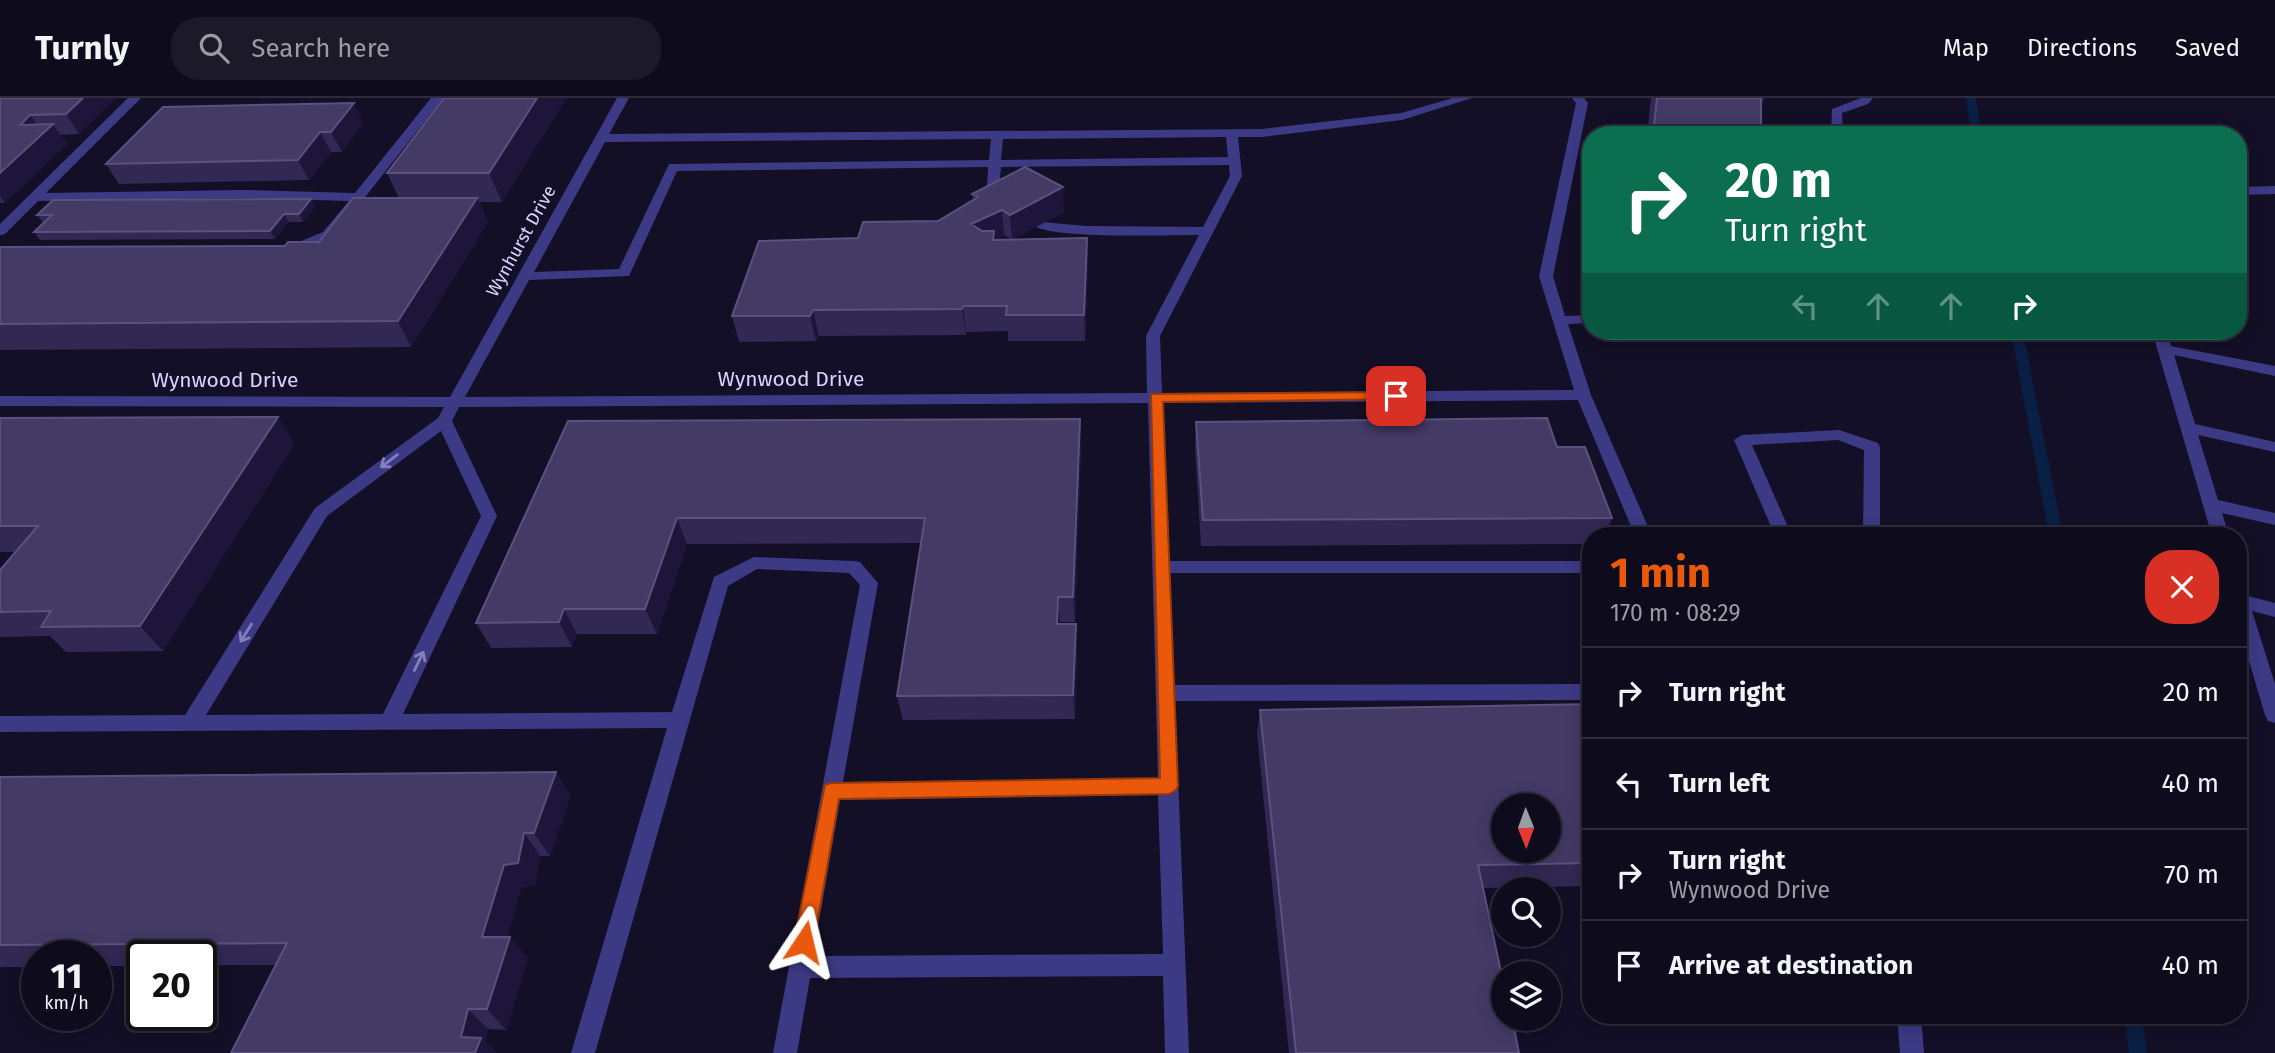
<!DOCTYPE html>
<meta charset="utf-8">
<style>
body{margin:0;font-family:"Fira Sans",sans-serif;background:#1c1929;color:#f1f3f6;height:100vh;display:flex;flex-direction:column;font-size:26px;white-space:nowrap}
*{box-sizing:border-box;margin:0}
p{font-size:23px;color:#9b9ba3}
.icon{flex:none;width:38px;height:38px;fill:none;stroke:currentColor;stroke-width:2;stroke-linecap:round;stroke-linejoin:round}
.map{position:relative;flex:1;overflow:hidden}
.drawer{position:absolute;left:1582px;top:429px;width:665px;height:497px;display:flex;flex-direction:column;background:#0e0b1c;border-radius:28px;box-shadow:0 4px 18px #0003,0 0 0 2px #2e2b3b}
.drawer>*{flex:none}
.banner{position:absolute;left:1582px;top:28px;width:665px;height:214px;border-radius:28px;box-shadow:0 4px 18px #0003,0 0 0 2px #2e2b3b;background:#0b6e4f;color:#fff;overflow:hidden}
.needle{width:46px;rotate:179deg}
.fabs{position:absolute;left:1491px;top:695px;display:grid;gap:14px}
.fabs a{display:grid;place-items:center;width:70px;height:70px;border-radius:50%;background:#0e0b1c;box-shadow:0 4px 18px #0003,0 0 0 2px #2e2b3b;font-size:35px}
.speed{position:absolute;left:21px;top:842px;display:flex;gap:14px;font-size:35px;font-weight:700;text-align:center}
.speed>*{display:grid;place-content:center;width:91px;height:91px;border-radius:50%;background:#0e0b1c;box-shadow:0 4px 18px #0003,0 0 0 2px #2e2b3b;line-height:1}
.speed small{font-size:18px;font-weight:400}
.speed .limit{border:4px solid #111;border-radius:10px;background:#fff;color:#111}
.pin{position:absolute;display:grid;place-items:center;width:60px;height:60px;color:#fff;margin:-30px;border-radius:14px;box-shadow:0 4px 10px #0006}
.me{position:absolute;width:77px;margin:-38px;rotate:10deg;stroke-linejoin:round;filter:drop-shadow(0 0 5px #0008)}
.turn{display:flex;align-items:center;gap:24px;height:147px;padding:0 28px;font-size:32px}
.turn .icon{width:91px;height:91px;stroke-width:2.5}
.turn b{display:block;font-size:49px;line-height:60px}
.lanes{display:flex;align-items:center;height:66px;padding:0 28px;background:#0003;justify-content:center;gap:35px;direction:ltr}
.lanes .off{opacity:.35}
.round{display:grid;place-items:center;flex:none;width:74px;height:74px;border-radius:28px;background:#1c1929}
.head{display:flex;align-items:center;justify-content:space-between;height:119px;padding:0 28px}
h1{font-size:42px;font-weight:700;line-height:52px;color:#ea580c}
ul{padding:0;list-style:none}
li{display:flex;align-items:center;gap:21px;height:91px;padding:0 28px;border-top:2px solid #2e2b3b}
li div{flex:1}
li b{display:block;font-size:26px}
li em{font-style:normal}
header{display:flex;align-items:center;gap:42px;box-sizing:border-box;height:98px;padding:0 35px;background:#0e0b1c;border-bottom:2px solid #2e2b3b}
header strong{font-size:33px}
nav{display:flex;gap:38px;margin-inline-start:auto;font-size:24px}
.search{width:490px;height:63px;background:#1c1929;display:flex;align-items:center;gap:18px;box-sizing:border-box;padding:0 24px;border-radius:28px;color:#9b9ba3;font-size:26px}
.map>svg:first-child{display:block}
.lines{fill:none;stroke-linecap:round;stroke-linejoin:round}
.stream{fill:#0a1f44;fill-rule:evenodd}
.minor{fill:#3d3a85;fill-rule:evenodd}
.wall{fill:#312854;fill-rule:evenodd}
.shaded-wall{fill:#1d163a}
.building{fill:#433a66;stroke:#5a527e;stroke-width:2;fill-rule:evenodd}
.oneway{stroke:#837fbc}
.route{fill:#ea580c;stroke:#983908;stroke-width:2}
.labels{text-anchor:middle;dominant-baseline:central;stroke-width:7;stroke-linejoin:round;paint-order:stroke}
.far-street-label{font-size:18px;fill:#d9d4ff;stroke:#130f26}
.street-label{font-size:21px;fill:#d9d4ff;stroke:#130f26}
</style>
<header>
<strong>Turnly</strong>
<div class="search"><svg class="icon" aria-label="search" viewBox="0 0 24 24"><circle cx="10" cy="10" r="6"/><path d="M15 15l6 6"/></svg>Search here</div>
<nav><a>Map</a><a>Directions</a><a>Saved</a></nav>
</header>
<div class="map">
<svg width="2275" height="955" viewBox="0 0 2275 955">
<rect width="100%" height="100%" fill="#130f26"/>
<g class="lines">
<path class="stream" d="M1966,0H1976L1981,37H1971Z
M2011,233H2023L2063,438H2049Z
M2124,917H2142L2147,955H2129Z"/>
<path class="minor" d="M128,0H141L46,95L242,92L355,95L431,0H443L333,140L308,152L289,155L282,151L323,134L349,103L242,100L38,103L5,136L0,137V126Z
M617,0H629L609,36L1262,31L1401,15L1453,0H1472L1402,22L1262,39H1238L1242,78L1160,238L1162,295L1574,292L1539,178L1576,5L1572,0H1584L1588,5L1553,178L1565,218L1591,217V225L1568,226L1591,297L1652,438H1635L1578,302L1163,305L1169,463H1591V475H1170L1174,587L1591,586V602L1175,603L1189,955H1165L1163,878L810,880L797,955H773L860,487L849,475L757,471L728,488L595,955H571L667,630L0,634V618L185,617L315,410L438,320L444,309L0,308V298L450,299ZM1226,39L1228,59L1001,62L1003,41ZM991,41L989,62L669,66L619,171L534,174L605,44ZM1229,67L1230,78L1203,129L1086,128L1042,124L1035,128C1052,141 1171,137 1199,137L1146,238L1147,295L465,299L529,182L629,178L677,73L988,69L987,91L996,107L1001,108L1007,104L999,91L1001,69ZM1148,305L1158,680L843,684L878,485L860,464L854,463L754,459L714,479L672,614L403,616L497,418L452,323L459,309ZM441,333L481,418L383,616L206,617L327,418ZM1158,697L1163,856L813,858L840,702Z
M1861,0H1873L1868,6L1842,15L1843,37H1831L1832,11Z
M2275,88V96L2238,97V89Z
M2152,233H2166L2171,248L2275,268V278L2174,257L2195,326L2275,344V354L2198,337L2218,402L2275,415V427L2222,415L2229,438H2212Z
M1839,332L1878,345L1880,349V438H1863L1864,352L1838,342L1752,347L1792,438H1775L1734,342L1742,337Z
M2238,489L2244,491L2248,498L2275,505V519L2252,513L2275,586V625L2268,623L2265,617L2238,526Z
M1897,917H1921L1924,955H1900Z"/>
</g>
<path class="wall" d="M0,0H116L79,36L60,37L67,46L5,105H0Z
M566,0L502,104H479L488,124L411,249L0,252V149L285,148L319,144L399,100L387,75Z
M1651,0H1764L1761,8V37H1647Z
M363,25L342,54H331L309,82L119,86L106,66Z
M972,96L1064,114L1013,141L1087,140L1088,165L1085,243H1008V233L966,234V237L819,238L816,243L739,244L732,218L858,140L938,123L973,102ZM1004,137L1012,141L995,142Z
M311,101L315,109L303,124H289L275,141L40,142L34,134L44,125H43L37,117Z
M0,320L295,345L163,553L66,554L50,538L0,539V472L16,454H0Z
M568,323L1081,347L1075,524H1060V526L1077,551L1075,621L903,622L897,598L921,445L687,446L657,536H577L572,549L491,550L476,525Z
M1196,324L1557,349L1612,420L1605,438H1591V446L1201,448L1195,350Z
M1591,606V788L1483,790L1519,955H1289L1257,636L1260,612Z
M0,679L571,697L550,758H540L535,787L521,790L507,839L528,860L506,932L488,931L485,944L496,955H231L276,867H201V858H142V868H96V858H37V869H1L0,870Z"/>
<path class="shaded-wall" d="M83,0H116L79,36L66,16Z
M537,0H566L502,104L489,75Z
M354,5L363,25L342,54L331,34Z
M30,17L43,35L53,26L67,46L5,105L0,98V75L20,27Z
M320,34L331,54L309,82L298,62Z
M1063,89L1064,114L1012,142L1010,117Z
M477,100L488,124L411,249L398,223Z
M311,101L315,109L303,124L299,116Z
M1002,112L1004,137L995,142L996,158L971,126Z
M284,116L289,124L275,141L270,133Z
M1087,140L1088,165L1085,243L1084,217Z
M963,208L966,234V237L962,211Z
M813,212L819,238L816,243L810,218Z
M278,319L295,345L163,553L140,528Z
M1080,321L1081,347L1075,524L1073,499Z
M677,420L687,446L657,536L645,511Z
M1058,499L1060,524L1059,551L1057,526Z
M564,511L577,536L572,549L559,524Z
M1076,526L1077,551L1075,621L1073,597Z
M556,674L571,697L550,758L534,735Z
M524,735L540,758L535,787L521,790L501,861L482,839L504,767Z
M510,839L528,860L506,932L487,911Z
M468,911L488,931L485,944L496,955H475L461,939Z"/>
<path class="building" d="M0,0H83L66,16L30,17L20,27L53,26L0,75Z
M444,0H537L489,75H387Z
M1657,0H1761V37H1653Z
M354,5L331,34H320L298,62L106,66L163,9Z
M1025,69L1063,89L1010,117L1002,112L971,126L982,133H994L993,142L1087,140L1084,217H1006L1007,208H963L962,211L813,212L810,218H732L759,143L858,140L863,124L938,123L978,99L972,96Z
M353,100H477L398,223L0,226V149L285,148L288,144H319Z
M311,101L299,116H284L270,133L34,134L52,117H37L53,102Z
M278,319L140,528L41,529L51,513L0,514V472L38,428H0V320Z
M1547,320L1557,349H1585L1612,420L1203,422L1196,324Z
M1080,321L1073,499H1058L1057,526H1076L1073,597L897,598L925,420H677L645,511H564L559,524L476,525L568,323Z
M1591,606V765L1478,767L1503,883V920H1512L1519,955H1296L1260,612ZM1503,707H1549V752H1503Z
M556,674L534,735H524L518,765L504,767L482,839H510L487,911H468L461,939L481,940L475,955H231L287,845L0,847V679Z"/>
<defs><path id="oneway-shaft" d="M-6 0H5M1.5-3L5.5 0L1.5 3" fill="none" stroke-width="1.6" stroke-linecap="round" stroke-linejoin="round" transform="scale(1.75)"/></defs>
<g class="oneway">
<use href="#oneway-shaft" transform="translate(389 363) rotate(143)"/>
<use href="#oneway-shaft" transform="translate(246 535) rotate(122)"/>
<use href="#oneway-shaft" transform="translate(419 563) rotate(-64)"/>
</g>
<path class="route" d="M1396,294L1401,295V301L1163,304L1178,688L1175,693L1169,696L839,701L814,844L811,851L804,853L797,851L794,844L825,687L831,685L1160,680L1151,296Z"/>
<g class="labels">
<g class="far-street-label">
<text transform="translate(521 143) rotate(-61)">Wynhurst Drive</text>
</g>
<g class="street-label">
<text x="791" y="281">Wynwood Drive</text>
<text x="225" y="282">Wynwood Drive</text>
</g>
</g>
</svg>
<div class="fabs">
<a><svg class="needle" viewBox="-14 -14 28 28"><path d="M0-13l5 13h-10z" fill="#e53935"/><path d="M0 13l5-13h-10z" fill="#9b9ba3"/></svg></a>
<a><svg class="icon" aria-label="search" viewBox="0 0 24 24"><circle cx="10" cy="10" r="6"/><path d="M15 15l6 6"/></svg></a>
<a><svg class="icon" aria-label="layers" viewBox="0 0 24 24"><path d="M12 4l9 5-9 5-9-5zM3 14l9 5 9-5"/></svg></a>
</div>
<div class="speed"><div>11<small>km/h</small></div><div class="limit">20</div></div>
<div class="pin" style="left:1396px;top:298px;background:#d93025"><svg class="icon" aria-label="arrive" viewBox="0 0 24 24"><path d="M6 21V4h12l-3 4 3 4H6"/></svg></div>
<svg class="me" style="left:804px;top:844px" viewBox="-20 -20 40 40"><path d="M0-17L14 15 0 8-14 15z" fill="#ea580c" stroke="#fff" stroke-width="4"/></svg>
<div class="banner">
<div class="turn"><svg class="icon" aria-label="right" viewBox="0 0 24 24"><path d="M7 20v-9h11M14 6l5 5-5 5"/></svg><div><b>20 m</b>Turn right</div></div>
<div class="lanes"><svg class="icon off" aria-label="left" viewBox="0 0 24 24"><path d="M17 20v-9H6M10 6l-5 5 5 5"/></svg><svg class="icon off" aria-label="ahead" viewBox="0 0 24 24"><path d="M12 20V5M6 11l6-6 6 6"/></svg><svg class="icon off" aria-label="ahead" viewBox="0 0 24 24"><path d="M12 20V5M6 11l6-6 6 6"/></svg><svg class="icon" aria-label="right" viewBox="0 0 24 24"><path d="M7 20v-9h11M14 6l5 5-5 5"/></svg></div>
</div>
<section class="drawer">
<div class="head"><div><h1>1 min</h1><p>170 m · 08:29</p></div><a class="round" style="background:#d93025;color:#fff"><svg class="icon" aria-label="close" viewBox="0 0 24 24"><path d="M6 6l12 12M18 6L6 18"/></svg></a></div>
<ul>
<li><svg class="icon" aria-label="right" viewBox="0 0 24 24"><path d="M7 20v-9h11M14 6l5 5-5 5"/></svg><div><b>Turn right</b></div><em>20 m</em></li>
<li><svg class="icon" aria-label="left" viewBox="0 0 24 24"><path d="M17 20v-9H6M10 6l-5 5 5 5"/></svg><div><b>Turn left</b></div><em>40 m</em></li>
<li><svg class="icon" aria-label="right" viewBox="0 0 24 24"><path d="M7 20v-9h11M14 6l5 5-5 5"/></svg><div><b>Turn right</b><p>Wynwood Drive</p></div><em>70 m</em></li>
<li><svg class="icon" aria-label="arrive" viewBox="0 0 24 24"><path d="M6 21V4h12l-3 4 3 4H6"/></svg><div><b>Arrive at destination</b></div><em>40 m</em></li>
</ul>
</section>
</div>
